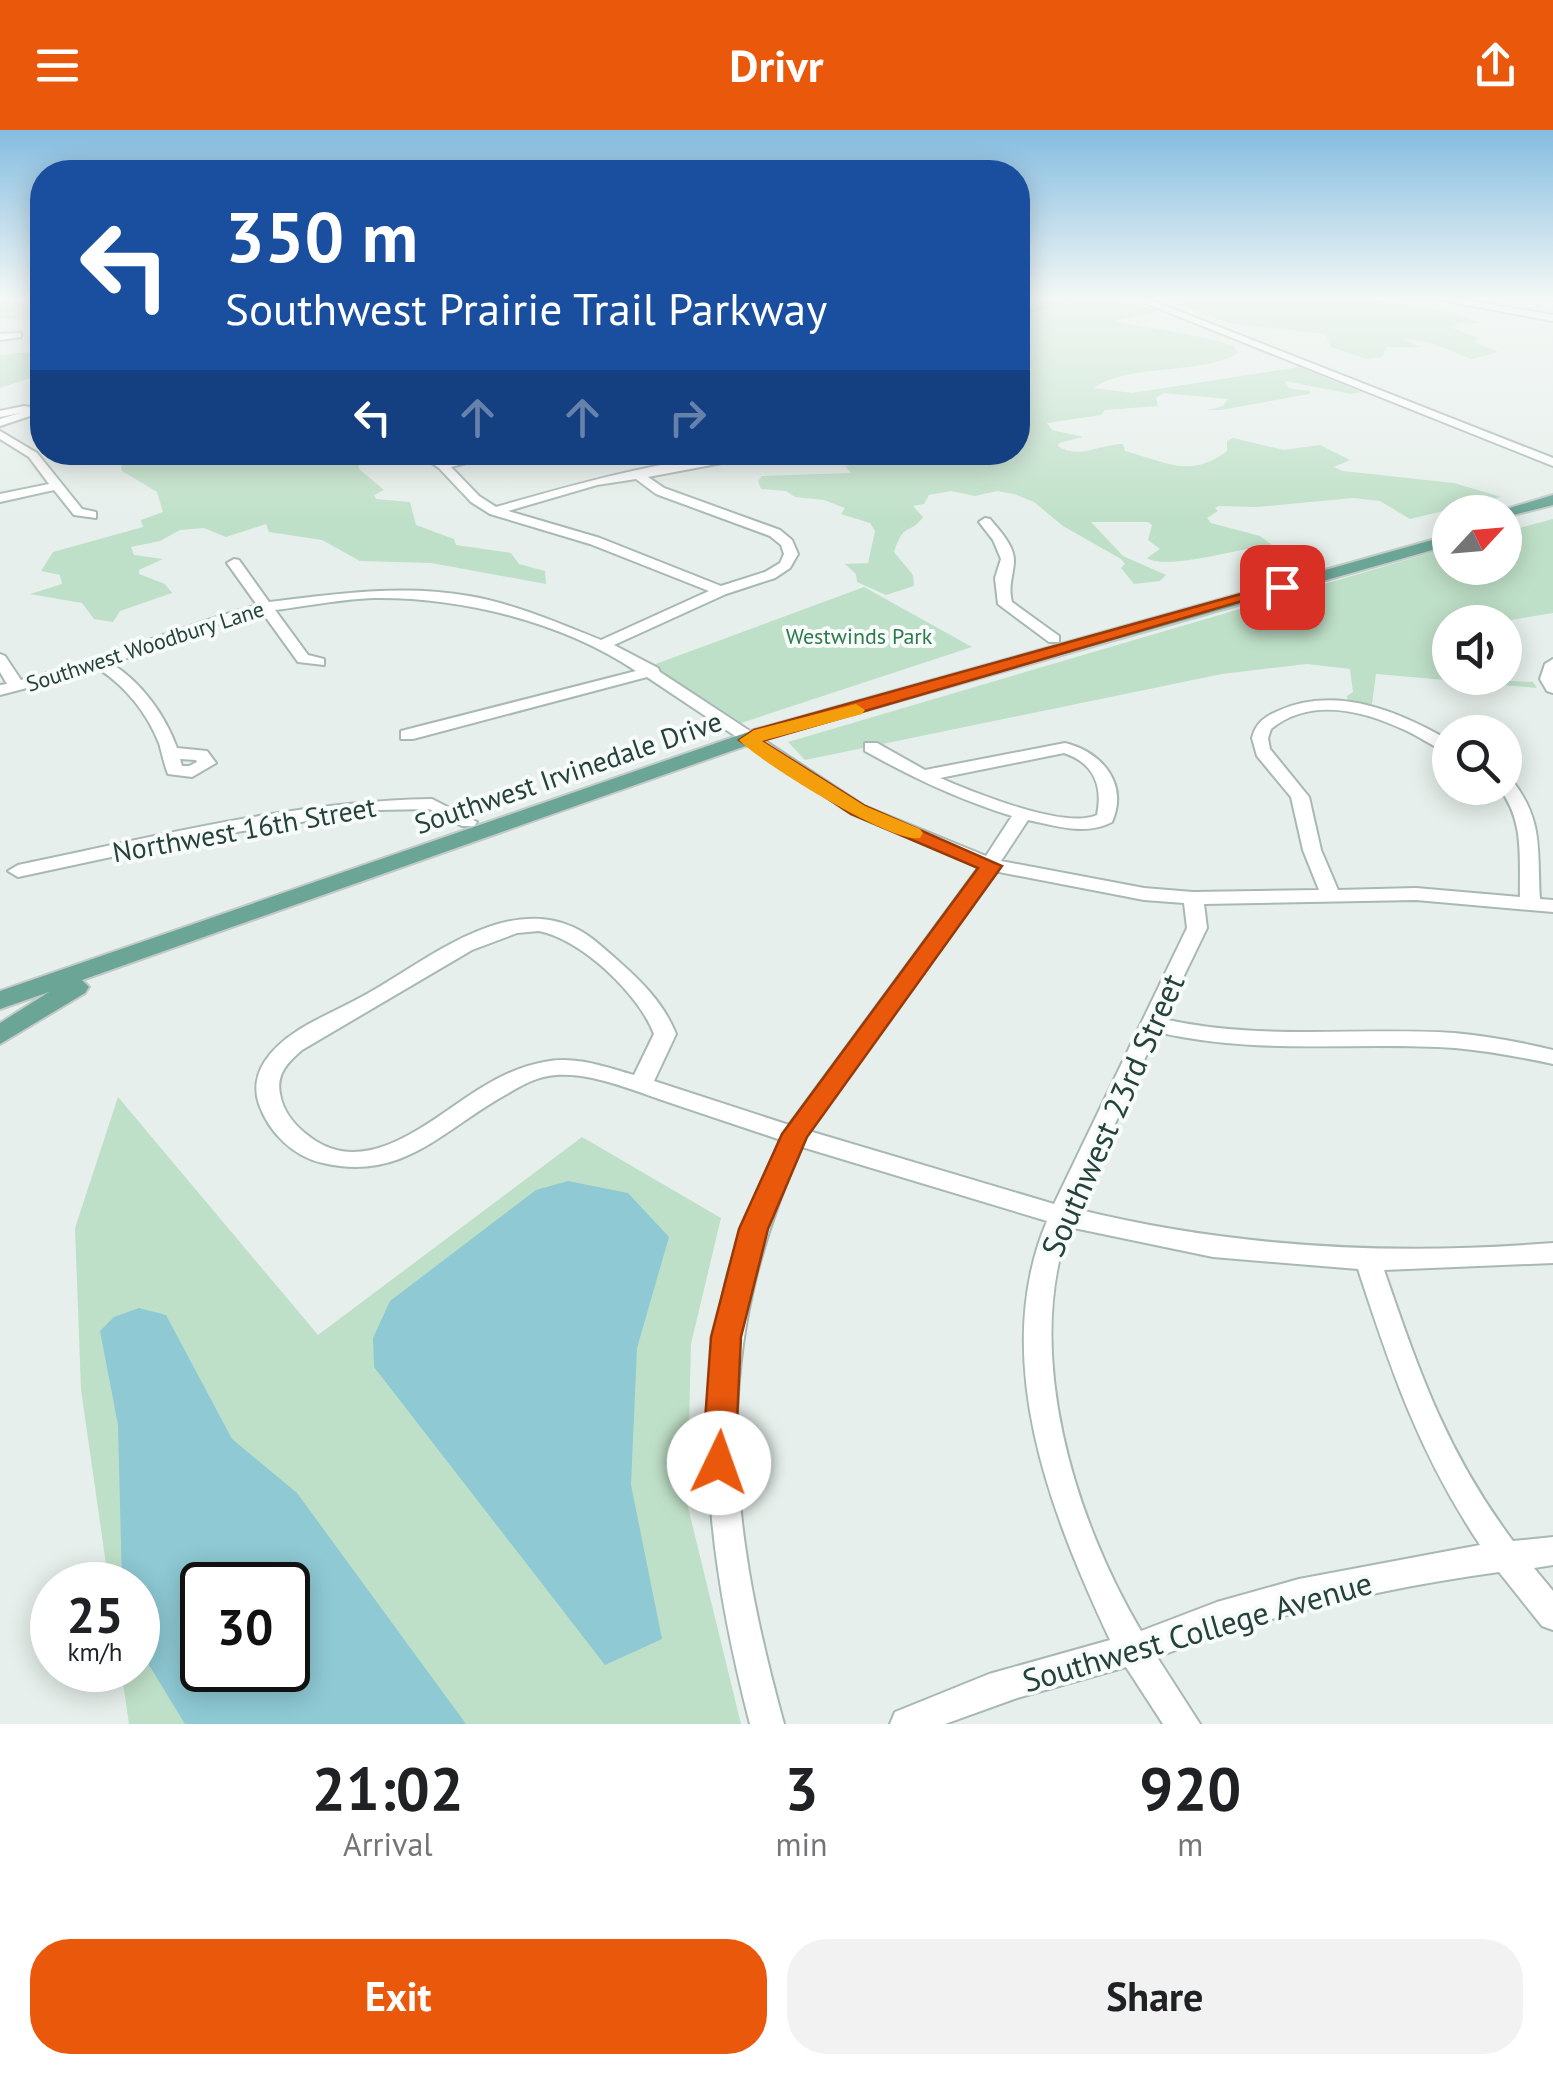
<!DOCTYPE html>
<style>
body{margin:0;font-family:"PT Sans",sans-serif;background:#f2f2f2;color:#202124;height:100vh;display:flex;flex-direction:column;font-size:38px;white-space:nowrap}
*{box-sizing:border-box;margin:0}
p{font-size:32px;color:#757577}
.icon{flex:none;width:55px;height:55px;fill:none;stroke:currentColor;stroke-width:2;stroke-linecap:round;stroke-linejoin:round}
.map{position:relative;height:1594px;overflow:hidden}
.side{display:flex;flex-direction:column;background:#fff;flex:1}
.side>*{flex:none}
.hud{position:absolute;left:30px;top:30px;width:1000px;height:305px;border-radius:40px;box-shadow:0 5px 25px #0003;background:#1a4fa0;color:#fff;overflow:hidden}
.needle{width:65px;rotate:64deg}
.controls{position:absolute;left:1432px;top:365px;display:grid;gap:20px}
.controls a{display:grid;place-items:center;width:90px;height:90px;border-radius:50%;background:#fff;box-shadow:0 5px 25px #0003;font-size:50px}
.speed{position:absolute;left:30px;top:1432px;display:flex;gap:20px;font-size:50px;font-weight:700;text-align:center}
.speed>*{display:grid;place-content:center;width:130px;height:130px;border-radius:50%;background:#fff;box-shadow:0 5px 25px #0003;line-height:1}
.speed small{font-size:25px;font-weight:400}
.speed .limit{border:5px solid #111;border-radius:15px;background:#fff;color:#111}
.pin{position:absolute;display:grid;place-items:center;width:85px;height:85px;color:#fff;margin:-42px;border-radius:20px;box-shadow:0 5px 15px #0006}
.me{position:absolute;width:110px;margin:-55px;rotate:3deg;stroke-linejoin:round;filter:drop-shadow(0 0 8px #0008)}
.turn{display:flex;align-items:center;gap:35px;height:210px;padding:0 30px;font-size:45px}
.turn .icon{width:130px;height:130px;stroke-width:2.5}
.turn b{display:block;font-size:70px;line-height:85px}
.lanes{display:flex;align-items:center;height:95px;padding:0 30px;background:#0003;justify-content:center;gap:50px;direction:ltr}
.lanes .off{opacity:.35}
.eta{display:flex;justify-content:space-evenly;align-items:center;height:170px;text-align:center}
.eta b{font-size:60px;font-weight:700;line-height:70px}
.button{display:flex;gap:20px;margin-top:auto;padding:20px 30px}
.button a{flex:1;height:115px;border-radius:40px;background:#ea580c;color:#fff;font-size:40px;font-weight:700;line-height:115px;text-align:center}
.button a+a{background:#f2f2f2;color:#202124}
header{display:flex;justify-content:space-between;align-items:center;height:130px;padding:0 30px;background:#ea580c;color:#fff;font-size:45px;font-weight:700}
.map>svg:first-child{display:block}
.green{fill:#bfe0c8;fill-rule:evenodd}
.water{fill:#8ec9d4;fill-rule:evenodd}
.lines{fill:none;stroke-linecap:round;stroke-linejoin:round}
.stream{stroke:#8ec9d4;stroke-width:2.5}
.minor-casing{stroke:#a8b8b2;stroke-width:4}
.major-casing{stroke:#c2cac8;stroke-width:4}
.minor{fill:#fff;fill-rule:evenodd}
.major{fill:#6aa596;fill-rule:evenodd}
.route{fill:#ea580c;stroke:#983908;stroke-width:2.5}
.slow{fill:#f59e0b}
.labels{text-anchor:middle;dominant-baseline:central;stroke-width:8;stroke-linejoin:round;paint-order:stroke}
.far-park-label{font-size:22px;fill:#2d7a4b;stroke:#f7fbf9}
.far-street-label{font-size:22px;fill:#24423a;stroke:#f7fbf9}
.street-label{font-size:28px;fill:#24423a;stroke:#f7fbf9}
.near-street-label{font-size:32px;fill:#24423a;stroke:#f7fbf9}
</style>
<header><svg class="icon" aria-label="menu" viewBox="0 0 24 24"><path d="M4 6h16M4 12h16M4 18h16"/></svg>Drivr<svg class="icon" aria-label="share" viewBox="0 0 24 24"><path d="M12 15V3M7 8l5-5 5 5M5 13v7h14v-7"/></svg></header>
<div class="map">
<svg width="1553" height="1594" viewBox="0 0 1553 1594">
<rect width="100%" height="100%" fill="#e6efeb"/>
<path class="green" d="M0,167H42V181L27,190L0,189Z
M1125,167L1124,171L1158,181L1115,191C1155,200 1195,203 1234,216L1238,223C1200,246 1131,232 1094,258L1132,263L1299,237L1361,262L1351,264L1285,251L1288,258L1310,261L1309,264L1221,280H1208L1223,276L1228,269L1163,263L1156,268L1158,276L1105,280L1101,285L1047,293L1052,300L1083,307L1059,313L1058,316C1079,330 1100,314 1123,314L1125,321C1166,332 1190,349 1227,321V311L1233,308L1284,320L1320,315L1350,330L1334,337L1343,341L1454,353L1501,367L1410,389L1380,371L1354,368L1256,377L1219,376L1215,378L1218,381L1207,388L1211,393L1260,406L1272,415C1244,417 1167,441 1147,428L1160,419L1148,410L1152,395L1148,392H1091L1123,426L1166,445L1160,451L1134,454L1121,438L1125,434L1121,429L1063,396L1034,372L1014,364L997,361L975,366L951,361L929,365L924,374L913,376L923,387C909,406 904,391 894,422L913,445L914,456L886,465L857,452L856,444L845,434L868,433L875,401L870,393L841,384L845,378L824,370L795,367L786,361L761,359L758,351L762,346L851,343L845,336L878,330L879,323L1018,322V169Z
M1161,167H1360L1458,184L1480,193L1461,192L1450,197L1477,208L1475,213L1499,222L1471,229L1432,213L1401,208L1420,217H1386L1383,227L1366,229L1331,217L1325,204L1229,193Z
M42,221V244L0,258V225Z
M135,323L248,322C281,346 323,326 358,333L359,339L384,360L374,365L376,369L410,372L416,395L454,409L456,415L511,423L519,434L545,441L546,454L431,433L360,431L322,410L269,402L266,394L226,407L204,398L180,400L160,411L131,417L134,425L163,429L139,440V444L165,454L172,463L120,481L113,492L94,489L82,473L30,464L62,454L60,445L41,441L53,422L143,397L141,390L163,382L157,362L122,341L121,336Z
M1553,389V483L1498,492H1450V548L1533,552L1537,558L1376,544L1372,574L1348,571L1347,566L1353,562L1350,539L1307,534L1222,544L805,630L788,612L1450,417V438H1505V402Z
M864,457L972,517L741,593L726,587L653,535Z
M118,967L318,1205L582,1007L721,1088L691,1214L687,1373L741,1594H129L121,1540H138V1455H109L81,1260L75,1098ZM202,1455H288V1540H202Z"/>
<path class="water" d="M568,1051L628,1063L669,1107L637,1218L631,1355L662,1509L605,1535L374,1237L373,1208L390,1171L536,1060Z
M139,1178L166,1185L232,1309L297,1363L466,1594H185L138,1517V1455H122L118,1295L100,1201L114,1187ZM288,1455V1540H202V1455Z"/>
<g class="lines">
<path class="stream" d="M1018,186L1076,167"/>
<g class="minor-casing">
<path id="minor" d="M1130,167H1143L1553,328V336Z
M1424,167H1446L1553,185V191Z
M21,203V207L0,210V204Z
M24,276L42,279V282L0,296V289L20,283L0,287V281Z
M0,301L37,323L82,379L96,382V388L74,385L54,360L0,372V364L49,354L29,327L0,309Z
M416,322H430L445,331L484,322H508L451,337L479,366L496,377C583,352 689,322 780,322L648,347L664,358L780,400L792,410L798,424L790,438L775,448L726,464L614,515L658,538L660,542L864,676L986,726L1012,686C960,670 913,648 865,621V613H877L925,640L1065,613C1101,622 1129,653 1112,692C1085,706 1057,696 1028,690L1001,731L1144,758L1193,762L1319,760L1303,720L1291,667L1257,626L1252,608C1256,593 1264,587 1278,581C1336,555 1398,581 1450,611V623C1435,618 1422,608 1407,601C1365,581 1311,566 1271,599L1268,608L1270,619L1309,667L1321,720L1338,760L1416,758L1520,767C1519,728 1525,691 1499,658H1505V648L1511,649C1544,690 1537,720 1540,769L1553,770V782L1416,770L1204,774L1207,798L1163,889C1260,911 1356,897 1454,903C1488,906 1520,912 1553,920V934C1520,927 1488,921 1455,918C1352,911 1261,926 1157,902L1076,1079C1234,1118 1392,1126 1553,1113V1133L1384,1140C1420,1244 1446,1321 1513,1411L1553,1407V1435L1534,1438L1553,1461V1500L1542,1496L1499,1442C1381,1458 1268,1485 1157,1527L1200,1594H1163L1126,1537L1017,1568L945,1594H890L895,1582L989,1544L1110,1510C1051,1384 989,1228 1047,1091L802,1017C710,1220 726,1384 784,1594H750C712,1447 691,1301 726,1151C738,1102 759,1056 781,1010C740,996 700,983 659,969C627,958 591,943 556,945C538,946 522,955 507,964C443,999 404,1052 323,1033C294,1027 269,1003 259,974C254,959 256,945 265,931C287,898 332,884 365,865C424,833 501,765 573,797C589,804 602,817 615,828C641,851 663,872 676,904L654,951L789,995L979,737L852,684L647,547L413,609H401V601L636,541C563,492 462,467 374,468C341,469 308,476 275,480L308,525L324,529V535L298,532L262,482L198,500L112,534C142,553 165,585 177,618L207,621L216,633L192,647L168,644C164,634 162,623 159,613C147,583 126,557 99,539L0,565V555L7,554L0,542V524L5,526L21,550C101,531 177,497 257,475L227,433L234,429L239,430L269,472C336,464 403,454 469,466C515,474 558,493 601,510L709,461L590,414L490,384L471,372L439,338ZM636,349L656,364L770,406L781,415L784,424L780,433L765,442L721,456L600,408L508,381L597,355ZM1064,623C1094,633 1103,656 1097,685C1065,700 973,662 940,648ZM180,629L196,630L197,632L189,636H182ZM994,741L1144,770L1184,773L1187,798L1054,1074L809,1001ZM539,801C581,809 639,864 654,904L634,945C606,937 574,925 544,932C522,936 500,946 481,958C433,987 368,1051 310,1007C296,997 283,982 280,964C276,944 288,932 302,920L472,820L517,803ZM1069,1097L1213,1127L1358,1139C1392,1243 1419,1323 1480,1415L1299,1449L1217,1472L1141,1501C1075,1390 1023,1223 1069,1097Z
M985,388L990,389C999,400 1015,416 1014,432C1013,447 1008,456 1012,472L1059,506V512H1049L998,474L995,448L1001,429L993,410L979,392Z
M1553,529V563L1547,561L1540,549L1545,534Z
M432,669L477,692L474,696H462L429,679L378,680L204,707L18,747L8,741L18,735C154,707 293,671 432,669Z"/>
</g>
<g class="major-casing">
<path id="major" d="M1553,365V375L1505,387V382H1496Z
M1450,405V415L768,608L82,850L89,857L85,863L0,914V893L49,862L0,879V861L754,600Z"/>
</g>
<use href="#minor" class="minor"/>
<use href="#major" class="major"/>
</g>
<linearGradient id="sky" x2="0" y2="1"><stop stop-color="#84bce0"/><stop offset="0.43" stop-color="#f4f8f6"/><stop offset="1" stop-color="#f4f8f6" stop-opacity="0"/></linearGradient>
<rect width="1553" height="391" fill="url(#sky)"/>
<path class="route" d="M1277,454L1290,457L762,611L865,676L1002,736L807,1007L768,1099L741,1207L735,1333L731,1344L719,1348L707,1344L702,1333L711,1207L739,1099L782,1004L978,738L851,684L739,610L754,600Z"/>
<path class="slow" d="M856,574L865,580L862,584L762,611L865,676L920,699L923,703L920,708C892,714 761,633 739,610L754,600Z"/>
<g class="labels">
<g class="far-park-label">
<text x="859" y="506">Westwinds Park</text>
</g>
<g class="far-street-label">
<text transform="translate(145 516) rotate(-18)">Southwest Woodbury Lane</text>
</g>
<g class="street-label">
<text transform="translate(568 642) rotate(-19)">Southwest Irvinedale Drive</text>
<text transform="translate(244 699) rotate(-10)">Northwest 16th Street</text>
</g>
<g class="near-street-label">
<text transform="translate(1112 985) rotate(-66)">Southwest 23rd Street</text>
<text transform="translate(1197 1501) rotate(-16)">Southwest College Avenue</text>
</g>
</g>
</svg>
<div class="controls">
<a><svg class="needle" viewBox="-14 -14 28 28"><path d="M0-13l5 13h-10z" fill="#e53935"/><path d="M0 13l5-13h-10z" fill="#757577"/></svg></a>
<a><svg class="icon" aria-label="sound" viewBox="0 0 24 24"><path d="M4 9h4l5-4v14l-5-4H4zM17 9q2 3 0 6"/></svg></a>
<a><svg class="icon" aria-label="search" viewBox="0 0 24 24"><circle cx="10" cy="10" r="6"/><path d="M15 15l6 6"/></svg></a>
</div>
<div class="speed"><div>25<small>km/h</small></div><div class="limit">30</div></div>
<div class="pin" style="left:1282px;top:457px;background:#d93025"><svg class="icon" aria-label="arrive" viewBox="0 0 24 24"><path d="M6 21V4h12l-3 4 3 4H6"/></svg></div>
<svg class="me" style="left:719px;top:1333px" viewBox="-20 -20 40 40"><circle r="19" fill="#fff"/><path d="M0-13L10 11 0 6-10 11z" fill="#ea580c"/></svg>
<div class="hud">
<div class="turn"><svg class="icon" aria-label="left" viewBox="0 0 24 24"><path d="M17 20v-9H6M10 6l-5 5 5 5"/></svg><div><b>350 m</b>Southwest Prairie Trail Parkway</div></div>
<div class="lanes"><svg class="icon" aria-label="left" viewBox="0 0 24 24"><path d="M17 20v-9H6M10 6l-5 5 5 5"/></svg><svg class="icon off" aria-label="ahead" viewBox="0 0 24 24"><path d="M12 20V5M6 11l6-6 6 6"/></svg><svg class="icon off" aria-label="ahead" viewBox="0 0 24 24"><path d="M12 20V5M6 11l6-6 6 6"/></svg><svg class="icon off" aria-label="right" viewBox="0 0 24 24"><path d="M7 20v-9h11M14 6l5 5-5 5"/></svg></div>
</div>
</div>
<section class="side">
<div class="eta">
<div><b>21:02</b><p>Arrival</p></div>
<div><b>3</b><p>min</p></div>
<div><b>920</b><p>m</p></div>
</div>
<div class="button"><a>Exit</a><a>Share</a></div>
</section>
